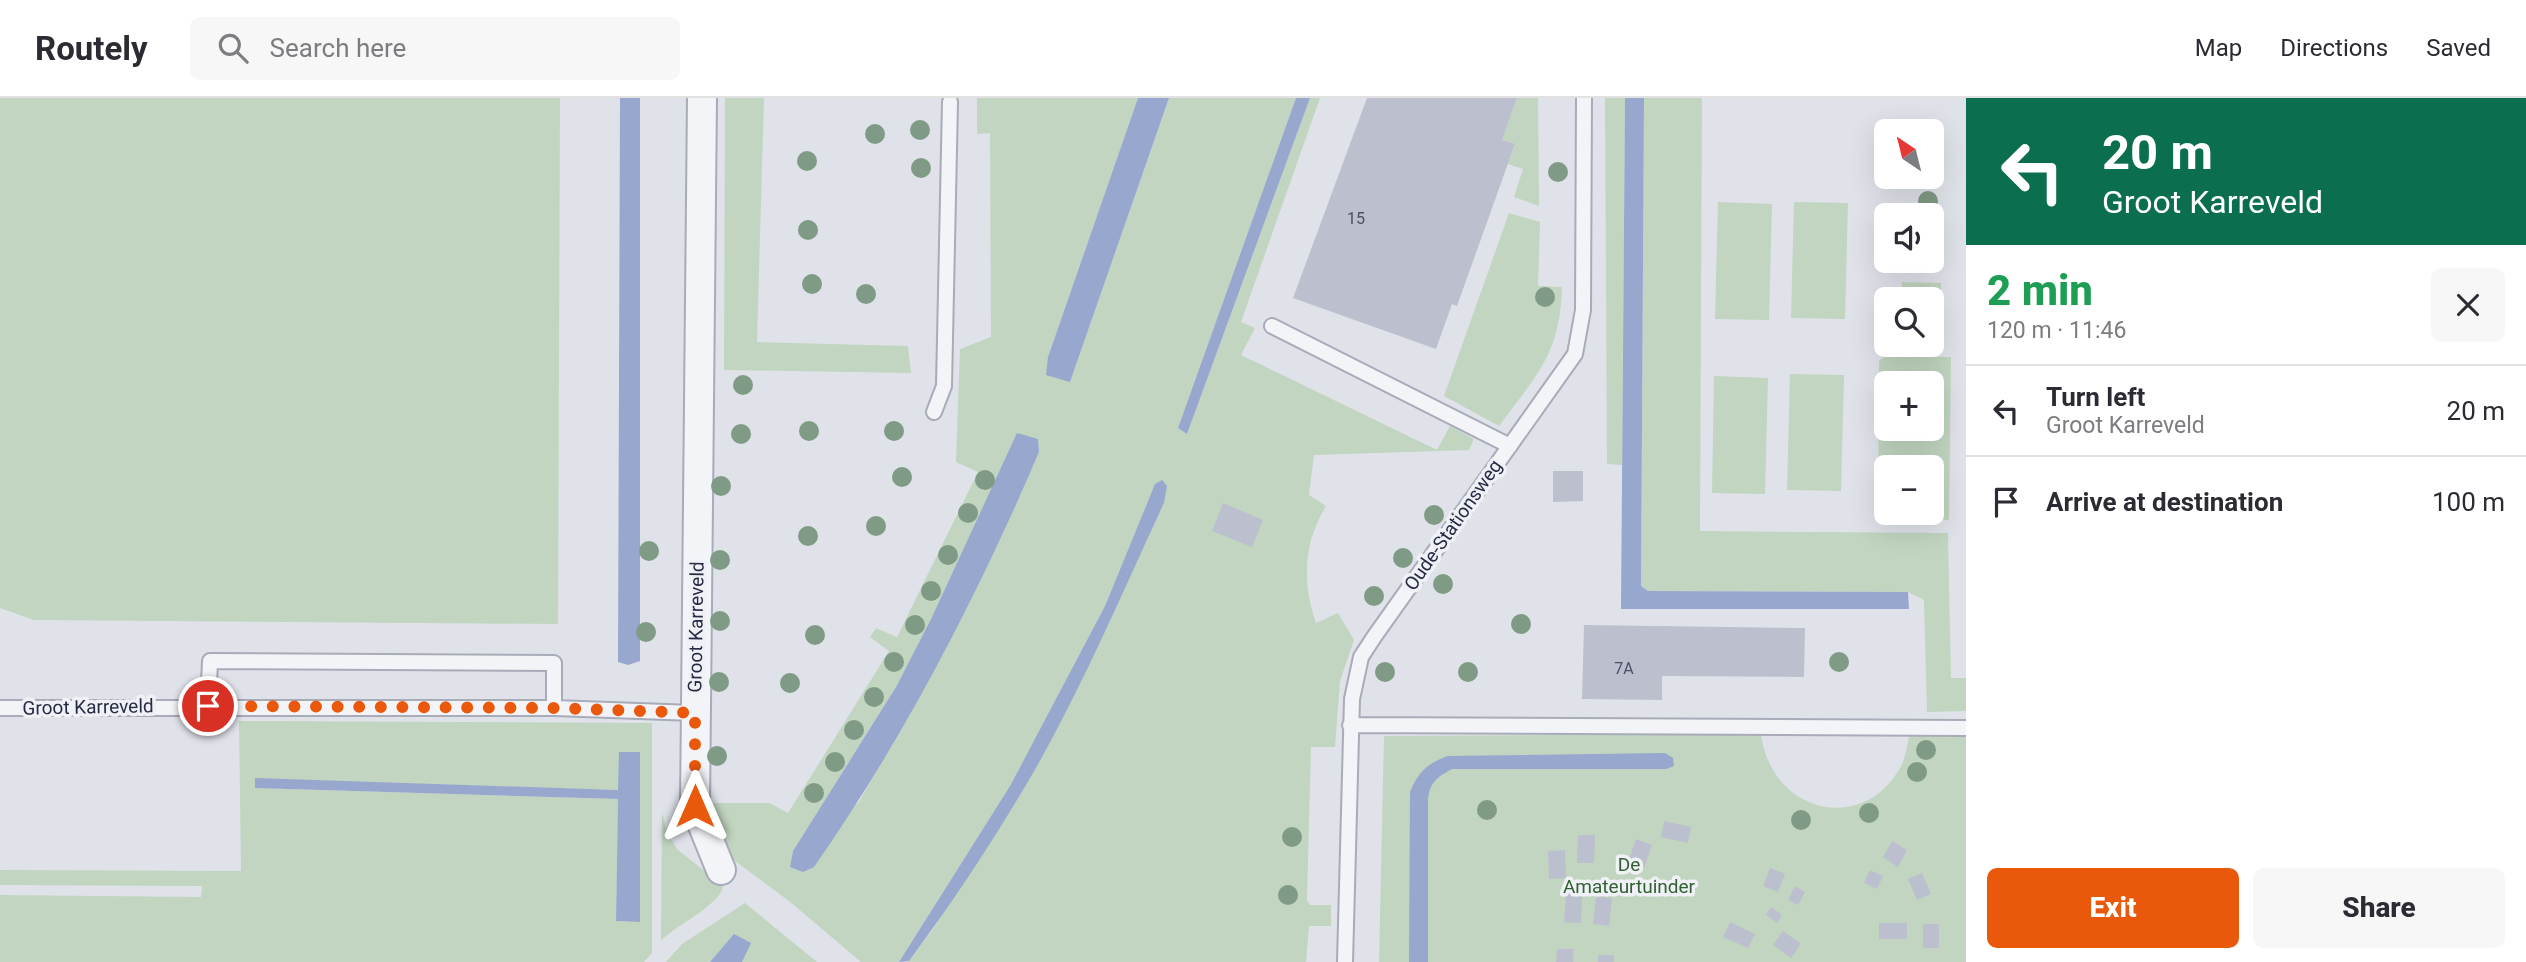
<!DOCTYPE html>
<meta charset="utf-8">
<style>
body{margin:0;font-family:Roboto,sans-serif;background:#f7f7f7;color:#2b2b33;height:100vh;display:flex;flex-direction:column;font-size:26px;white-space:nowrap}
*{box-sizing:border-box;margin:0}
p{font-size:23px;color:#7c7c81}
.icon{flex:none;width:38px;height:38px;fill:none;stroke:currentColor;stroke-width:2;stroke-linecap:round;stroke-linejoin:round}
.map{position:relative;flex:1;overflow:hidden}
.sheet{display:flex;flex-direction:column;background:#fff;width:560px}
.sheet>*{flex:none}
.hud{background:#0b6e4f;color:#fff;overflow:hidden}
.needle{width:46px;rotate:325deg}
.tools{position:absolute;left:1874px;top:21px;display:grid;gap:14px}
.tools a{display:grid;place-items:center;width:70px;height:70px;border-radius:10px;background:#fff;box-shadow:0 7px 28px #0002;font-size:35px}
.pin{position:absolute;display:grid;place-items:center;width:60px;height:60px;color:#fff;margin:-30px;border:4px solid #fff;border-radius:50%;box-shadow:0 2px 7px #0007}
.me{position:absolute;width:77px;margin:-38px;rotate:0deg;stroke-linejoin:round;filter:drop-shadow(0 0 5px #0008)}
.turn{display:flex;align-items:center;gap:24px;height:147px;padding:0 21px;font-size:32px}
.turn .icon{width:91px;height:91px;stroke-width:2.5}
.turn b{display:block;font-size:49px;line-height:60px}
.round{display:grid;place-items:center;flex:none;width:74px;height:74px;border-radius:10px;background:#f7f7f7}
.head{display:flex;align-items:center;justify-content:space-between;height:119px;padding:0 21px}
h1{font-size:42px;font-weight:800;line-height:52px;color:#1e9e55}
.cta{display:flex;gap:14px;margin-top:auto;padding:14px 21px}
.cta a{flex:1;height:80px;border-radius:10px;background:#ea580c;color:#fff;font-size:28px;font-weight:800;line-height:80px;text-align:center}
.cta a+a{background:#f7f7f7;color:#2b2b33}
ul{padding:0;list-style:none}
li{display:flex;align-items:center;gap:21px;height:91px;padding:0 21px;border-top:2px solid #e1e1e2}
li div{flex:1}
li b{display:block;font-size:26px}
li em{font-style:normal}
header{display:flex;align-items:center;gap:42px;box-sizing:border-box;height:98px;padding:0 35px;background:#fff;border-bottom:2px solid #e1e1e2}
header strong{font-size:33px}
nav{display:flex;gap:38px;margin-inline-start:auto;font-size:24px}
.search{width:490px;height:63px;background:#f7f7f7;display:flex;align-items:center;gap:18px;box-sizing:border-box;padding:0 24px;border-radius:10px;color:#7c7c81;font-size:26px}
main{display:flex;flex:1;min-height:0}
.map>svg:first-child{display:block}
.green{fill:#c1d5c0;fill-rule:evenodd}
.water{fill:#97a7ce}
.building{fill:#bcbfce}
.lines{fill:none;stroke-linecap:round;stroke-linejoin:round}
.service-casing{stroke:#a8abb8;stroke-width:18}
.minor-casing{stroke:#a8abb8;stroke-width:32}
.service{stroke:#f3f4f8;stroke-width:14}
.minor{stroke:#f3f4f8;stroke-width:28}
.tree{fill:#809b85}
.route{stroke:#ea580c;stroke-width:12;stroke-dasharray:0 21.6}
.labels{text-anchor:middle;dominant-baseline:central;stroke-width:7;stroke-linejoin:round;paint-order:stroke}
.number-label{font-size:16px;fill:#4c5066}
.street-label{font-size:19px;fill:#262b44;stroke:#eff1f7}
.park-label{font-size:19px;fill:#326132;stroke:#eff1f7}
</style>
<header>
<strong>Routely</strong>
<div class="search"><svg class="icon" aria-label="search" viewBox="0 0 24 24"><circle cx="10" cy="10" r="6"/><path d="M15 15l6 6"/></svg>Search here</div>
<nav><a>Map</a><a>Directions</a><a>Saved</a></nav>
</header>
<main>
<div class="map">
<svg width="1966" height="864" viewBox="0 0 1966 864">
<rect width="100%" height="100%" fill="#e0e2ea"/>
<path class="green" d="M0,0H560L558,526L34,522L0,510Z
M725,0H764L757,244L908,248L911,275L724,272Z
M977,0H1138L1048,259L1070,284L1169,0H1296L1178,330L1187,336L1310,0H1320L1241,224L1255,230L1241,257L1437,352L1450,328L1474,341L1469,352L1314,357L1309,397L1326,408C1303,446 1302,484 1316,525L1338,515L1354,542L1340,583L1335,649H1311L1307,802L1310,807H1331V828H1309L1306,864H908L934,830L1082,581L1164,405L1167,388L1155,386L1105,508L1010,688L899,864H861L789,803L735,763L717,744L705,705H769L788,715L889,553L870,539L876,530L897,539L978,374L956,364L960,251L991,239L990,35L977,36ZM1017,336L1038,341L1039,354L968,508L859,704L790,769L793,753L896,589L932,519Z
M1517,0H1538L1539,108L1514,99L1523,71L1508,66L1515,47L1502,42Z
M1605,0H1625L1622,367L1607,366Z
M1644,0H1702L1700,433L1948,435L1951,580H1966V613L1927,614L1924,502L1908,494L1648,493L1641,488Z
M1718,104L1772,106L1769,222L1715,221Z
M1794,104L1848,105L1845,221L1791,220Z
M1509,115L1540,124L1538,188L1562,189C1560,257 1537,276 1499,328L1444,298Z
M1902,184L1941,185L1940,243H1932V201H1902Z
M1879,207H1886V243L1879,238Z
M1884,259H1951L1949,422L1878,421L1879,263ZM1886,285H1932V331H1886ZM1886,369H1932V415H1886Z
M1790,276L1844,277L1841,393L1787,392Z
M1714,278L1768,280L1765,396L1712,395Z
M239,623L652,625V855L644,864H0V797L201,799L202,788L0,787V772L241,773ZM255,681L618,692L639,824L616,823L618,701L256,690Z
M1761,636C1771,715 1864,738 1901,668C1906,659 1907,646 1910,636H1966V864H1379L1384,638Z
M662,714L667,734L677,751L723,788C722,806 674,828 661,843Z
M745,805L817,864H742L750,845L734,837L710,864H666L682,846Z"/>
<path class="water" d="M620,0H640V563L628,567L618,564Z
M1138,0H1169L1070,284L1046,277L1048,259Z
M1296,0H1310L1187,336L1178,330Z
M1625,0H1644L1641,488L1648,493L1908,494L1909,511H1621Z
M1017,335L1038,341L1039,354C977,499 904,640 814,769L803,774L790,769L793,753L896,589L932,519Z
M1162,382L1167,388L1164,405C1123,493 1085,583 1037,668C998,736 955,801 909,863L899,864L1010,688L1105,508L1155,386Z
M619,654H640V824L616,823L618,701L255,690V680L618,692Z
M1665,655L1673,660L1674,668L1666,671H1452C1437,679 1429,685 1428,703V864H1409L1410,694C1418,674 1428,665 1448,658Z
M734,836L751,845L742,864H710Z"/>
<path class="building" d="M1367,0H1517L1502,42L1515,46L1457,208L1452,206L1436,251L1293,200Z
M1932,119H1940L1941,142H1932Z
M1553,373H1583V403L1553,404Z
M1223,405L1263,422L1252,449L1212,433Z
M1584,527L1805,530L1804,579L1662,578V602L1582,601Z
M1664,723L1691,729L1688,745L1661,739Z
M1578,737H1595L1594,765H1577Z
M1636,741L1652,747L1644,770L1628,764Z
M1892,743L1907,752L1898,769L1883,759Z
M1565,752L1566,780L1549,781L1548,753Z
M1770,770L1785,776L1778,794L1763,788Z
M1870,772L1883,778L1877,791L1864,785Z
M1922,775L1931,796L1917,802L1908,781Z
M1795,788L1805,794L1798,807L1788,802Z
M1566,796L1582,797L1581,825L1564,824Z
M1596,799L1612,800L1609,828L1593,826Z
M1771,809L1782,817L1777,825L1766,817Z
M1730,824L1755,836L1748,850L1723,839Z
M1879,825H1907V841H1879Z
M1923,826H1939V850H1923Z
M1783,833L1801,846L1791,860L1773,847Z
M1557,851H1574L1573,864H1556Z
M1598,857H1614V864H1598Z"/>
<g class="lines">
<g class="service-casing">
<path id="service" d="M1272,228L1510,348
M934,314L944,288L950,4
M208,608L210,563L554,565V610
M0,610H554L695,615
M1350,627L1966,630
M1345,864L1352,601L1361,559L1374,539L1575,256L1583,212L1584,0"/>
</g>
<g class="minor-casing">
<path id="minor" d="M702,0L695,708L721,772"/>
</g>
<use href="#service" class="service"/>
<use href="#minor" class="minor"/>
</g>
<g class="tree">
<circle cx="920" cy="32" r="10"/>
<circle cx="875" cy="36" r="10"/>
<circle cx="807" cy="63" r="10"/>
<circle cx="921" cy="70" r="10"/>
<circle cx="1558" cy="74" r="10"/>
<circle cx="1928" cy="103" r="10"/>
<circle cx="808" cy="132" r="10"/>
<circle cx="812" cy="186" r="10"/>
<circle cx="866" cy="196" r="10"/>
<circle cx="1545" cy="199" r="10"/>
<circle cx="743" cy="287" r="10"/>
<circle cx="809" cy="333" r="10"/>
<circle cx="894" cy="333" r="10"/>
<circle cx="741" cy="336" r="10"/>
<circle cx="902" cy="379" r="10"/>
<circle cx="985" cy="382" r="10"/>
<circle cx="721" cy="388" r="10"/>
<circle cx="968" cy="415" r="10"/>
<circle cx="1434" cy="417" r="10"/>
<circle cx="876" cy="428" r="10"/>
<circle cx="808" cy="438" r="10"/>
<circle cx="649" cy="453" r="10"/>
<circle cx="948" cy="457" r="10"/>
<circle cx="1403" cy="460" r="10"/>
<circle cx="720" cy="462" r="10"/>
<circle cx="1443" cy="486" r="10"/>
<circle cx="931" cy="493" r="10"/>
<circle cx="1374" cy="498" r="10"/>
<circle cx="720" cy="523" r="10"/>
<circle cx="1521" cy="526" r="10"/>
<circle cx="915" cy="527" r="10"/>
<circle cx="646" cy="534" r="10"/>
<circle cx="815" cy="537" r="10"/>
<circle cx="894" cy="564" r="10"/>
<circle cx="1839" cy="564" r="10"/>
<circle cx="1385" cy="574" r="10"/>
<circle cx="1468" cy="574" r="10"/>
<circle cx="719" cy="584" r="10"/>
<circle cx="790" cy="585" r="10"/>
<circle cx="874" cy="599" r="10"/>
<circle cx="854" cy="632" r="10"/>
<circle cx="1926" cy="652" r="10"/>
<circle cx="717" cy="658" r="10"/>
<circle cx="835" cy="664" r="10"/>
<circle cx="1917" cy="674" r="10"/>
<circle cx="814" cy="695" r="10"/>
<circle cx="1487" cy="712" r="10"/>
<circle cx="1869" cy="715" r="10"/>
<circle cx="1801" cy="722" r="10"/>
<circle cx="1292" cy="739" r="10"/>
<circle cx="1288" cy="797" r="10"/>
</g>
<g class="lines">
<path class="route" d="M208,608L554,610L695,615V708"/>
</g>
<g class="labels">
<g class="number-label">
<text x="1356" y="120">15</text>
<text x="1624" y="570">7A</text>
</g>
<g class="street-label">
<text transform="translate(1453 427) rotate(-55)">Oude-Stationsweg</text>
<text transform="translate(696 529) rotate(-89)">Groot Karreveld</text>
<text transform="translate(88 609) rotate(-1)">Groot Karreveld</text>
</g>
<g class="park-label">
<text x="1629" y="766">De<tspan x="1629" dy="22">Amateurtuinder</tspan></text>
</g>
</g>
</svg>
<div class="tools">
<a><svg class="needle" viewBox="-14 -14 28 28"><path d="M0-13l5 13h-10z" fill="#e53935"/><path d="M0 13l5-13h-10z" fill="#7c7c81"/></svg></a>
<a><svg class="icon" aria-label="sound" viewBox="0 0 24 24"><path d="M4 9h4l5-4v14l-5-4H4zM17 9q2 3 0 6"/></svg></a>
<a><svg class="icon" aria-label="search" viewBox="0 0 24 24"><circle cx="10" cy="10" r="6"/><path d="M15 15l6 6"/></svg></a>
<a>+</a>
<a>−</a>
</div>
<div class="pin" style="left:208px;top:608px;background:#d93025"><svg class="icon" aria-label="arrive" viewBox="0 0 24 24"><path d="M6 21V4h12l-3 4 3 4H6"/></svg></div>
<svg class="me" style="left:695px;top:708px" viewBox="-20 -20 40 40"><path d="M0-17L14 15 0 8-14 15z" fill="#ea580c" stroke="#fff" stroke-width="4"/></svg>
</div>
<section class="sheet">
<div class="hud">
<div class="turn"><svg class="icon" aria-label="left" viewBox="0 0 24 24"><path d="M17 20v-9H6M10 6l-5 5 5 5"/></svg><div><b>20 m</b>Groot Karreveld</div></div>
</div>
<div class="head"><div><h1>2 min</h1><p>120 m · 11:46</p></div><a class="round"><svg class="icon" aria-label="close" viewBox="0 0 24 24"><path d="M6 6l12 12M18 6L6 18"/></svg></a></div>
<ul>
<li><svg class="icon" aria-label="left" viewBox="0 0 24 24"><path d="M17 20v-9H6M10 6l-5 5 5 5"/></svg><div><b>Turn left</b><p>Groot Karreveld</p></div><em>20 m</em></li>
<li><svg class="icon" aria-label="arrive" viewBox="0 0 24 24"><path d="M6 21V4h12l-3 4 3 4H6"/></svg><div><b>Arrive at destination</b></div><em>100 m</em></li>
</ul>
<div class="cta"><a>Exit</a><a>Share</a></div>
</section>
</main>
